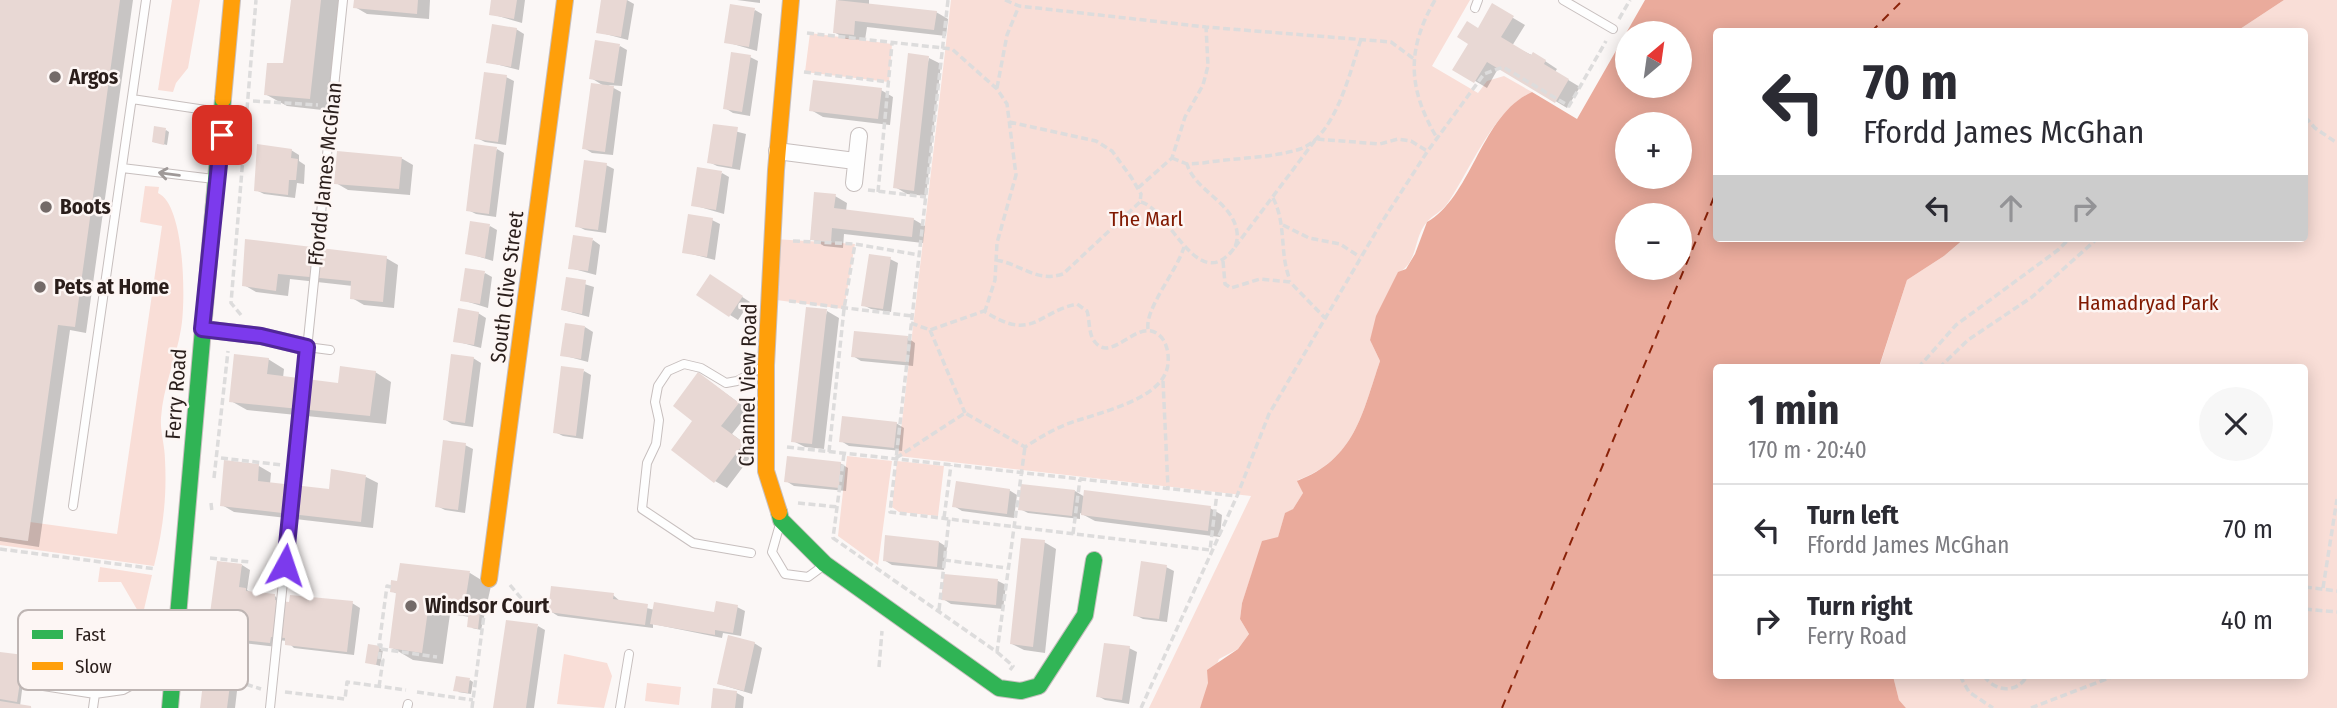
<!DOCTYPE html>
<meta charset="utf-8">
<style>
body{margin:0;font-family:"Fira Sans Condensed",sans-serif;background:#f7f7f7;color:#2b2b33;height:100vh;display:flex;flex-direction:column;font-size:26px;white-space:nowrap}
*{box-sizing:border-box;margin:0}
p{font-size:23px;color:#7c7c81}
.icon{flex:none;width:38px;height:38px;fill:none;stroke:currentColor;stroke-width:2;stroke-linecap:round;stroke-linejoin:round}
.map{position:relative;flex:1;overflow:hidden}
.side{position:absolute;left:1713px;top:364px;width:595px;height:315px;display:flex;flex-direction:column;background:#fff;border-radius:7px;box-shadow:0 4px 18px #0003}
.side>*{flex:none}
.top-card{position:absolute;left:1713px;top:28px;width:595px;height:214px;border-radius:7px;box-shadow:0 4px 18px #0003;background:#fff;color:#2b2b33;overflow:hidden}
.needle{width:46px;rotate:29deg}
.buttons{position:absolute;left:1615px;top:21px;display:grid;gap:14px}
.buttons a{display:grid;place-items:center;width:77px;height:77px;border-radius:50%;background:#fff;box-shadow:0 4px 18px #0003;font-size:35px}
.pin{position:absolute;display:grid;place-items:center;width:60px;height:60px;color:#fff;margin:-30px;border-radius:14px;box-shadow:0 4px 10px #0006}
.me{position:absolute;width:77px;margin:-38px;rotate:5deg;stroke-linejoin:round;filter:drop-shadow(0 0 5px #0008)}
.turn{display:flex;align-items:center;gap:24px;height:147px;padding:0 35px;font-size:32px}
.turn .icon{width:91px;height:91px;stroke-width:2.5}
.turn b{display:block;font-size:49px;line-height:60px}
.lanes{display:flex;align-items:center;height:66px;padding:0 35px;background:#0003;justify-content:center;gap:35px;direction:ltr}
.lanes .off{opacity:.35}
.round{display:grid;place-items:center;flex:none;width:74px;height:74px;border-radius:37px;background:#f7f7f7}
.summary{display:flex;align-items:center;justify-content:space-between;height:119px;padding:0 35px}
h1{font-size:42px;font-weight:700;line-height:52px}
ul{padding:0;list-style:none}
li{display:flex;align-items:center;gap:21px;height:91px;padding:0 35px;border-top:2px solid #e1e1e2}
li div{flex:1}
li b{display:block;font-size:26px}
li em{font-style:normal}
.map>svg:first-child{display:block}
.green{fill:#f9ded7}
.water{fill:#eaab9c;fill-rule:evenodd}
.shadow{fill:#0003}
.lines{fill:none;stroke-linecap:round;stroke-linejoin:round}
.ferry{stroke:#8a2209;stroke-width:2;stroke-dasharray:9 7;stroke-linecap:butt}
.building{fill:#e8d8d4}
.lane-casing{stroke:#c7bfbe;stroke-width:10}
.street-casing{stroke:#c7bfbe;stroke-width:18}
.fast-casing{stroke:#c7bfbe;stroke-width:18}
.slow-casing{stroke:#c7bfbe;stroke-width:18}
.path{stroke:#dddcdc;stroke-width:3.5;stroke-dasharray:7 3.5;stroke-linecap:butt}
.lane{stroke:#fefefe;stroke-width:8}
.street{stroke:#fefefe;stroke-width:16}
.fast{stroke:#30b455;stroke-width:16}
.slow{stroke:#ff9f0a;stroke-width:16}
.oneway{stroke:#9f9998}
.route-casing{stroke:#51269a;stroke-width:18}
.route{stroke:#7c3aed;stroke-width:12}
.poi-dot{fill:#736a68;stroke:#fdf6f4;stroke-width:2.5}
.labels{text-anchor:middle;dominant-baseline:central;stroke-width:5;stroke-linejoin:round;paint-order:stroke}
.poi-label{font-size:21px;font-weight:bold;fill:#2a1e1b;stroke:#fdf6f4;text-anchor:start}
.street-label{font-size:21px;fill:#2a1e1b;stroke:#fdf6f4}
.park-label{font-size:21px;fill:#801800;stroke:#fdf6f4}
.key{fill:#fdf6f4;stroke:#beb5b3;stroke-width:2}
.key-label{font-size:19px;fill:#2a1e1b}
</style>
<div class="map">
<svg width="2337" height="708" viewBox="0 0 2337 708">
<rect width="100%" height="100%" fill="#fbf7f6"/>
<path class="green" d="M172,0H200L188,68L176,83L173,92L158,90Z
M951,0H1470L1432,66L1478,93L1487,81L1504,76L1532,92C1494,108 1470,171 1447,204C1441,212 1433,215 1427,222C1413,237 1419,262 1398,273L1370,340L1380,361C1362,414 1355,459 1298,480L1303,493L1293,509L1285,514L1278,537L1252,573L1242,603L1240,619L1249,634L1238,649L1219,659L1200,708H1149L1251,496L898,456Z
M2284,0H2337V708H1906L1899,700L1893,676H2305V368H1879L1907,280L1944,256L1965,238H2305V32L2237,31Z
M810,33L892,44L889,82L805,72Z
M145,186L159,187L158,193C185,205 186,302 181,329C176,359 163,387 161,418C160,432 165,446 165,460C167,497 163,530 154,566L0,545V537L27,541L30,522L117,534L162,226L140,222Z
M774,239L855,244L844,309L769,299Z
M847,456L892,461L878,565L838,536Z
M897,461L944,466L938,516L899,512L892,507Z
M100,567L152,575L142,618L121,582H98Z
M564,654L607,663L612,676L604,708L557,704Z
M647,683L681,687L679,705L645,701Z"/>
<path class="water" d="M1645,0H2284L2237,31L1717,32V238H1965L1944,256L1907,280L1879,367L1717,368V676H1893L1899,700L1906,708H1200L1208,683L1207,670L1238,649L1249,634L1240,619L1242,603L1262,541L1278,537L1285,513L1293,509L1303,493L1297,481C1355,459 1362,414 1380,361L1370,340L1376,316L1398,272L1406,269L1415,254L1427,222C1472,197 1481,114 1532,92L1577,119ZM1628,33H1680V86H1628ZM1628,124H1680V177H1628ZM1628,215H1680V268H1628Z"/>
<path class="shadow" d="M0,0H133L86,333L70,330L39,547L0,541Z
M292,0H344L331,111L287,106L265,94L285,65Z
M356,0H430L429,19L367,14L355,7Z
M493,0H525L522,23L491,14Z
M603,0H627L634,4L628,40L598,32Z
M737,0H760V3Z
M838,0H869V5L936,12L948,19L946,36L867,27L865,40L846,39L834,32Z
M1493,6L1525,25L1512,46L1545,61L1557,69L1555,72L1580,87L1567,108L1499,67L1487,88L1455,69Z
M755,10L762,14L757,51L726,42Z
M516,29L524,34L519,70L488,62Z
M620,46L627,50L622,86L608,85L621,92L613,155L592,153L584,148L604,86L591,78Z
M750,57L758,61L750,116L733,113L725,108Z
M929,58L941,64L926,196L907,194L895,187Z
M506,77L514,81L506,145L485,142L477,138Z
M881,90L893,97L890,125L823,117L811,110Z
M715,126L746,134L740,170L717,166L709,162Z
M166,130L169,132L167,145L154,142Z
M497,149L504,153L496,217L476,214L468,210Z
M291,150L299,155V161L305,165L304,184L297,183L295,198L264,194L256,190Z
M401,158L413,165L410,195L348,190L336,183Z
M606,165L614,169L606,233L585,230L577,226Z
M722,173L729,177L724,214L693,205Z
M835,196L847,203L846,211L913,219L925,226L923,243L844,234L843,248L824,246L812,239Z
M712,220L720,224L715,260L684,252Z
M490,226L497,230L493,261L467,253Z
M593,240L600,245L596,275L570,268Z
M247,241L386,258L398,265L394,308L364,305L352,298L353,286L290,279L288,296L256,292L244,285Z
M890,259L898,263L891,312L871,309L863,305Z
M485,273L492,277L488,308L462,300Z
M568,279L594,287L589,317L563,310Z
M718,281L750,302L738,320L698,295Z
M827,311L839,318L824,449L805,447L793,441Z
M478,313L486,318L481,348L455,341Z
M585,327L593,332L588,362L562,355Z
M908,338L915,343L913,366L861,361L853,356Z
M473,358L481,363L473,427L452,424L444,419Z
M268,359L284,369L283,378L339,384L375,372L391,382L386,424L247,410L231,401Z
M584,371L591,375L583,439L563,436L555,432Z
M699,374L750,411L732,434L755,451L727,488L715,481L695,421Z
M896,423L904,428L902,451L849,446L841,441Z
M465,445L473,449L465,513L445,510L437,506Z
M840,463L848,468L846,491L794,486L786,481Z
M259,466L271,473L270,484L331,491L366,477L378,483L373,528L234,512L222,505Z
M1009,490L1017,495L1014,518L962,511L954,506Z
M1075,491L1085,497L1210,508L1222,515L1220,537L1095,521L1080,513V519L1028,513L1020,509Z
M939,542L947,547L944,570L892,565L884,560Z
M1044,542L1056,549L1045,653L1024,650L1012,644Z
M242,565L250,570L247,590L253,594L275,596L282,603H352L360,608L354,655L294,648L287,641L278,640L277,647L217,640L209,635Z
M1166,567L1174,571L1167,622L1143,619L1135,615Z
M470,573L491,586L481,630L472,628L470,617L450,614L443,664L413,660L391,647L397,594L392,591L399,583Z
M998,581L1006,585L1003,609L951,604L943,599Z
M613,595L621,602L655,610L715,614L737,607L745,611L741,636L723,633L722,638L653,624V628L558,616L550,611Z
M538,626L545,630L534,708H495Z
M754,643L762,648L752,694L719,684Z
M0,645V654L26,659L20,706L32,708H0Z
M379,648L383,650L380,666L367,662Z
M1129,648L1137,652L1129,704L1105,700L1098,696Z
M470,680L473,682L471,694L458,692Z
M229,687L237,691L235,708H202Z
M735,692L744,697L743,708H713Z"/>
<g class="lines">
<path class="ferry" d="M1871,32L1903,0
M1502,708L1717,190"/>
</g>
<path class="building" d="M0,0H120L75,327L58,325L28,541L0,537Z
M291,0H321L310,99L264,95L267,63H283Z
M354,0H418L417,14L353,8Z
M491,0H517L514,19L489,15Z
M601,0H627L621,37L596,33Z
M836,0L937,11L934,30L855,21L854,35L833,33Z
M1492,3L1514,16L1501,37L1531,55L1533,52L1546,60L1544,64L1569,79L1555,103L1487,62L1474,83L1452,70L1468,44L1457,37L1467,21L1478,28Z
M730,4L755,8L749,47L724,43Z
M492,24L517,28L511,67L486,63Z
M595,40L620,44L614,83L589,79Z
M731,52L751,55L742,112L723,109Z
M908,53L929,56L914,191L893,188Z
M484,72L507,75L498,142L475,139Z
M813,80L882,88L878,119L809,111Z
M591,83L614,86L605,152L582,149Z
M713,124L738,127L732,167L707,163Z
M154,126L166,128L164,145L152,142Z
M257,144L292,149L291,158L298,159L296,180H289L288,195L254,191Z
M474,144L497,147L489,214L466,211Z
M337,151L402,157L399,189L334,184Z
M584,160L607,163L598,230L575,227Z
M697,167L722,171L716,210L691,206Z
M814,192L836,194L834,208L914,218L912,237L832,228L831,242L810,240Z
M688,214L713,218L707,257L682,253Z
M470,221L490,224L485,258L465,254Z
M573,235L593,238L588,271L568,269Z
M245,239L387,256L383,302L350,299L351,281L278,274L276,291L242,286Z
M869,254L891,257L883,309L861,306Z
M465,268L485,271L480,304L460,301Z
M710,274L743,296L729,317L696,295Z
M566,277L586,280L582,314L561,310Z
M806,307L827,309L812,444L791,442Z
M458,308L479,312L474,345L453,342Z
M565,323L585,326L581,359L560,356Z
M854,331L908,336L906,362L851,357Z
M234,354L269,358L267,374L338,383L340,366L376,371L370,416L229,402Z
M451,354L474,357L465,423L443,420Z
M561,366L584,369L576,436L553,433Z
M698,372L739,403L721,426L744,443L714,483L671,450L692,421L673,406Z
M842,416L897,422L894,448L839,442Z
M443,440L466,443L458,510L435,507Z
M787,456L841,462L839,488L784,482Z
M224,460L259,464L258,481L329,489L331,469L366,475L361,522L220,506Z
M956,481L1010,489L1007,514L952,507Z
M1021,484L1075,490L1072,516L1018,510Z
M1084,490L1211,506L1208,531L1081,515Z
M885,535L939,541L937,567L883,561Z
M1021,538L1045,540L1033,647L1010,644Z
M217,561L242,564L239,587L246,588V591L275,594V600L289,602L290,595L353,601L347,652L285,645V638L271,637L270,643L207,636Z
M1141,561L1167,565L1159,619L1133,616Z
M400,563L470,571L464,609L429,603L422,653L389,648L396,593L390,592L391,580L397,581Z
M944,574L998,579L996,605L941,600Z
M551,586L614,593L613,599L648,604L645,625L548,612Z
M716,601L738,605L733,633L715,630V635L650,624L654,602L714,612Z
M469,609L480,611L478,629L467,627Z
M506,620L538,624L526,708H493Z
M728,635L755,642L744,691L717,684Z
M1104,643L1130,646L1122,700L1096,697Z
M368,644L380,646L376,665L365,663Z
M0,652L24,655L17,702L0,699Z
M456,676L470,678L468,693L453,691Z
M203,683L230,685L227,708H200Z
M713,688L737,691L735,708H711Z
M0,701L31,706V708H0Z"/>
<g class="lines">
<g class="lane-casing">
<path id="lane" d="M1563,0L1613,29
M1475,8L1478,0
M132,99L219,112
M122,168L214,179
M307,347L330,350
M73,506L146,0
M780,524L772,552L785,574L808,577L823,566
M751,553L693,543L642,509L647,463L656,444L659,420L655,402L658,386L668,371L684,364L701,368L726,383L737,381L764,366
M37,685L95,694L93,708
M95,694L123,690L169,665
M270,708L343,0
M407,708L408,704
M620,708L629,654"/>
</g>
<g class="street-casing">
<path id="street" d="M777,151L855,161
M854,183L859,136
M202,329L261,336L307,347"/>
</g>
<g class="fast-casing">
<path id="fast" d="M779,512L781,520L825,564L999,688L1021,691L1039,686L1085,615L1094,560
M170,708L223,99"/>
</g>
<g class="slow-casing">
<path id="slow" d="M223,99L232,0
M779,512L766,471V365L776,170L791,0
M489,579L565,0"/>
</g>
<path class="path" d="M948,0L890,512L1210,550L1217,493
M1005,0L1019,6L1206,27L1391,42L1414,59
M1435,0C1406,50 1408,89 1437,138
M1619,19L1630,0
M807,33L952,49L997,89L1007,104L1016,175L997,243L995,280L985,311
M804,72L889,82
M997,88L1007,35L1019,6
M253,101L318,105
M2305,117L2315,128L2337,143
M1172,158L1187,164L1203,163C1232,158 1273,158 1300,149C1335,137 1350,72 1361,39
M1138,188L1172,158L1185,117L1203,85L1208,66L1206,27
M868,190L926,197
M878,192L892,44
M1273,198C1287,225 1279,253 1290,280
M1141,202C1169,209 1196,292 1231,252C1236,247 1238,240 1237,232C1233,202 1195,191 1187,164
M1283,225L1309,238L1340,244L1360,257
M793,241L855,244L919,255
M1235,247L1316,139L1380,144L1398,139L1411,141L1427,151
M996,260C1021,264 1037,283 1063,274L1140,202L1141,194L1131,177L1112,151L1096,141L1009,122
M1223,261L1225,284L1231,288L1260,279L1290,282L1325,318
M789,301L912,316
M241,315L231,303L256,0
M1148,329C1145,308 1177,271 1184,247
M930,330L965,413
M1918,368L1956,325L2058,250L2070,238
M1939,368L1968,340L2032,297L2098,238
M1163,381L1168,488
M787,447L1237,496
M829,452L844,309L855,244
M844,454L833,538L997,652L1025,447
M221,458L282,465
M896,458L965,413L1025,447C1039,438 1052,430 1067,424C1096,413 1166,400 1168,363C1169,354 1167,345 1162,338C1140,312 1113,365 1095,342C1088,334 1090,320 1087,311L1077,304C1037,312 1033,343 984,311L930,330L911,323
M214,478L228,351
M211,503L212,512
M798,503L838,507
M944,518L951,465
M1073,534L1080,479
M0,549L156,569
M210,558L250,562
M944,560L1007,568
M510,585L536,616
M2305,587L2337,591
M2323,588L2337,499
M2305,609L2337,612
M939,610L949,519
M381,649L437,657
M997,652L1013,666L1010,670
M879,667L882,631
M1960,676L1969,692L1993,708
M1984,676C1995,692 2017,694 2027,676
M194,679L239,682L261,689
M379,687L383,660L379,659L381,645H379L387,586L391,587
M285,692L345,699L347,682L406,690
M417,692L473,700
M472,708L486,599
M1141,708L1237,496L1269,414L1380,225L1427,152L1484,74L1503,67L1569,106L1606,41
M2031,708L2114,676"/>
<use href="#lane" class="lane"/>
<use href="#street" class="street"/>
<use href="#fast" class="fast"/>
<use href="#slow" class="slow"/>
</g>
<defs><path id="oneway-shaft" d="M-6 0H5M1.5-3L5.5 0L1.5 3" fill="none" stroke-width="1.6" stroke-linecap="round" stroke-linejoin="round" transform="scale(1.75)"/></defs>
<use class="oneway" href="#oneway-shaft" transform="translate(169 174) rotate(-173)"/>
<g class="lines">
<g class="route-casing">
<path id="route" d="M222,135L202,329L261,336L307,347L285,565"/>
</g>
<use href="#route" class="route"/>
</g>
<g class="poi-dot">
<circle cx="55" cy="77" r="7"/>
<circle cx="46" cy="207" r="7"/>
<circle cx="40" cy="287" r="7"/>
<circle cx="411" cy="606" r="7"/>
</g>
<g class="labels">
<g class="poi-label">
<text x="69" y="77">Argos</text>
<text x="60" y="207">Boots</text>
<text x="54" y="287">Pets at Home</text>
<text x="425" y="606">Windsor Court</text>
</g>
<g class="street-label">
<text transform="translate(325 174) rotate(-84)">Ffordd James McGhan</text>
<text transform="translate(507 287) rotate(-83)">South Clive Street</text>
<text transform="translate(748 385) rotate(-89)">Channel View Road</text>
<text transform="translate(176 394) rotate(-86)">Ferry Road</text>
</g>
<g class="park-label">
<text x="1146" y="219">The Marl</text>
<text x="2148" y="303">Hamadryad Park</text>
</g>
</g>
<rect x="18" y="610" width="230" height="80" rx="10" class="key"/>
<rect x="32" y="630" width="31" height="9" fill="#30b455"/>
<rect x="32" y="662" width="31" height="8" fill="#ff9f0a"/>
<g class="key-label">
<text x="75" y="641">Fast</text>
<text x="75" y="673">Slow</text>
</g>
</svg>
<div class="buttons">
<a><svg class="needle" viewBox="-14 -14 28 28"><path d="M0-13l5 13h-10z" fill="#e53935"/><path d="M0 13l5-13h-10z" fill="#7c7c81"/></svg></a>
<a>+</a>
<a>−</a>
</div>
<div class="pin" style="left:222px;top:135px;background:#d93025"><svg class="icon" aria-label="arrive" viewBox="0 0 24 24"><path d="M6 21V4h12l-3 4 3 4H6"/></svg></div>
<svg class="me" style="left:285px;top:565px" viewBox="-20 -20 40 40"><path d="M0-17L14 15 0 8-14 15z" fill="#7c3aed" stroke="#fff" stroke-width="4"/></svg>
<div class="top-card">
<div class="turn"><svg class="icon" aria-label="left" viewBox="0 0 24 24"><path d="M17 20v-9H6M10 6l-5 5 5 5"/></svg><div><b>70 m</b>Ffordd James McGhan</div></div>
<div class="lanes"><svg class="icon" aria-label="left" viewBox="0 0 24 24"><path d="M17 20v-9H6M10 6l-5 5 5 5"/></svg><svg class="icon off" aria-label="ahead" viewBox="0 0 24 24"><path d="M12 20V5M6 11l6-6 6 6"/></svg><svg class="icon off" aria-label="right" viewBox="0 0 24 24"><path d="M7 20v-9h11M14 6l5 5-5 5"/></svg></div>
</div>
<section class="side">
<div class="summary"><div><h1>1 min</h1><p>170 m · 20:40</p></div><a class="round"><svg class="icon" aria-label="close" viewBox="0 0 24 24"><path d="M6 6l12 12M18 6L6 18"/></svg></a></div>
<ul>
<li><svg class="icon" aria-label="left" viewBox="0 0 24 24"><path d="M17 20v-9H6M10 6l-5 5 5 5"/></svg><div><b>Turn left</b><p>Ffordd James McGhan</p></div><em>70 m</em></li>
<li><svg class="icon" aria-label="right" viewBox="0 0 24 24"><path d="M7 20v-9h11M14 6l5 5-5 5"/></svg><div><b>Turn right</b><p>Ferry Road</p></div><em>40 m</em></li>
</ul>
</section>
</div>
